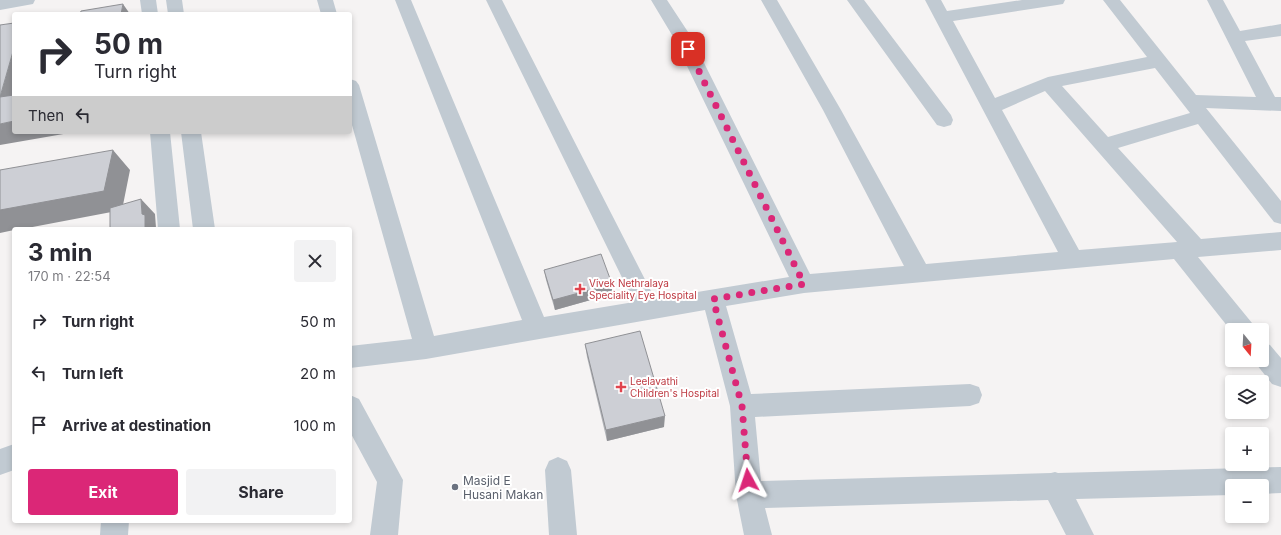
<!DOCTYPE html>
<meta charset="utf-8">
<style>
body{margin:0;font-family:Inter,sans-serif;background:#f2f2f3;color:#2b2b33;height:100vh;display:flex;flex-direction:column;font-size:15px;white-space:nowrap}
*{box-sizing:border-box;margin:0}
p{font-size:13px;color:#7c7c81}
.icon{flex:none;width:22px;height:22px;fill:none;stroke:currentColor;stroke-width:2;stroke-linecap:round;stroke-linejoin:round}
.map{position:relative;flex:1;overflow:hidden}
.sheet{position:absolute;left:12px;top:227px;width:340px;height:296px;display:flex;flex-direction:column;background:#fff;border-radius:4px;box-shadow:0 2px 6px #0003}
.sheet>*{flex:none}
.hud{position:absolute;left:12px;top:12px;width:340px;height:122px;border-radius:4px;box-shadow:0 2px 6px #0003;background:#fff;color:#2b2b33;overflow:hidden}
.needle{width:26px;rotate:162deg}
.controls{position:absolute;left:1225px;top:323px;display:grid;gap:8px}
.controls a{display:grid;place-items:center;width:44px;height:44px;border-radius:4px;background:#fff;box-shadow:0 2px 6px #0003;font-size:20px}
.pin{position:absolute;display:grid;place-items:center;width:34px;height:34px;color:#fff;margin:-17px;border-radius:8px;box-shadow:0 2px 6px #0006}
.me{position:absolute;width:44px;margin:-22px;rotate:355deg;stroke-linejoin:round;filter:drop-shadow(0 0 3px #0008)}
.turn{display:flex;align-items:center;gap:14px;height:84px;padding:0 16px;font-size:18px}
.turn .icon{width:52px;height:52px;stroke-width:2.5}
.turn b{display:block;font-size:28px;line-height:34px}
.then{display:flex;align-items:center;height:38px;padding:0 16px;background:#0003;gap:8px;font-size:15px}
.round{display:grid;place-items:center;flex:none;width:42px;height:42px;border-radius:4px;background:#f2f2f3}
.head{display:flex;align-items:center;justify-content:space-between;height:68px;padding:0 16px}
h1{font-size:24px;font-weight:700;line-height:30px}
.cta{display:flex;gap:8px;margin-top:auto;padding:8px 16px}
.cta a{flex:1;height:46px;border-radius:4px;background:#db2777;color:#fff;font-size:16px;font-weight:700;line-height:46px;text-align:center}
.cta a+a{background:#f2f2f3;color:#2b2b33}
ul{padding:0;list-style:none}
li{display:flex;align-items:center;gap:12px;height:52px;padding:0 16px}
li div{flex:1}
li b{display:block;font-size:15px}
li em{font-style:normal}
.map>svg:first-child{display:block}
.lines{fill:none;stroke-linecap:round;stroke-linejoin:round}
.minor{fill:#c1cad2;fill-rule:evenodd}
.tertiary{fill:#c1cad2;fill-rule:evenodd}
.wall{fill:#b0b2b7}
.shaded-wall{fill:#909195}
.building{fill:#cdcfd5;stroke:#909195}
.route{stroke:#db2777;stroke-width:7;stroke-dasharray:0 12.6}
.health-dot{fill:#e0444e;stroke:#fff;stroke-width:1.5}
.worship-dot{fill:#6b7280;stroke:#fff;stroke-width:1.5}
.labels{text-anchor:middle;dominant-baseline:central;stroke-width:4;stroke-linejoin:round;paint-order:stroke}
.health-label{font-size:10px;fill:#be3a42;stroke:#fff;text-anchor:start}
.near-worship-label{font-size:12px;fill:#5b616d;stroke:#fff;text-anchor:start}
</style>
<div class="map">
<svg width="1281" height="535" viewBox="0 0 1281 535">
<rect width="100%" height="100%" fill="#f5f3f3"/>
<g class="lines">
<path class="minor" d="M0,0H35L33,4L0,10Z
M317,0H333L337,14H321Z
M395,0H411L544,317L634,302L486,0H502L655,299L789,277L672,35L651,0H667L690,35L810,274L904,266L823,110L761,0H777L841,110L926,264L1058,252L925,0H941L947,11L1022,0H1065L1063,4L1057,5L953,21L995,98L1048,77L1147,57L1103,0H1120L1196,95L1256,97L1207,0H1223L1240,31L1281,24V36L1245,41L1275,97H1281V111L1206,108L1281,201V224L1274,222L1198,124L1118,148L1201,239L1281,232V250L1198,257L1252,323L1256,330H1232V332L1174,259L804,293L726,306L751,394L970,384L979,387L982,395L979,403L970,406L755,417L761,481L1051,473L1055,472L1058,473L1281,467V493L1262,494V486H1232V495L1076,499L1094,535H1066L1048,500L765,508L772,535H744L736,495L730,406L705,310L426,359L350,368V346L412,339L350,118V79L356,81L359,85L434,336L522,320ZM1155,68L1190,113L1108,137L1062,86ZM1045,91L1177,242L1079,250L1002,110Z
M847,0H864L951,115L953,120L951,125L944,127L937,125Z
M1262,342L1270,345L1281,358V387L1272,384L1253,360H1262Z
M558,457L567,461L571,470L577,535H549L545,470L549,461Z"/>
<path class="tertiary" d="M140,0H156L158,14H142Z
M166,0H182L184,14H168Z
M150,132H170L180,229H158Z
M181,132H201L215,229H193Z
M350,395L359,399L403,480L398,535H370L377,482L350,432Z
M14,444V470L0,475V449Z
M101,521H129L128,535H100Z"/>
</g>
<path class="wall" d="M544,270L612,294L555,310L546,280Z
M585,344L664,427L607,441L587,357Z"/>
<path class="shaded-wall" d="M123,4L130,14H121Z
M14,48V111L0,97Z
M14,121V132H75L0,145V124Z
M113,150L130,170L122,210L22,229H14V230L0,233V210Z
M141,199L155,214L156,228L157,229H145L142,214Z
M612,284V294L555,310L553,300Z
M665,416L664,427L607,441L606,430Z"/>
<path class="building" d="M123,4L121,14H80L81,11Z
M14,23V48L0,97L14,95V121L0,124V25Z
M113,150L104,191L0,210V170Z
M141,199L142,214L145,215V229H110V208Z
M601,254L612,284L553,300L544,270Z
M640,331L665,416L606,430L585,344Z"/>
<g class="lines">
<path class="route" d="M688,49L804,284L713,299L742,406L748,480"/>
</g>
<g class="health-dot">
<path d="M578 283h4v4h4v4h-4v4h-4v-4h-4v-4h4z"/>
<path d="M619 381h4v4h4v4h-4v4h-4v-4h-4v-4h4z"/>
</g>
<circle class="worship-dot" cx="455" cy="487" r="4"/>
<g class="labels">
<g class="health-label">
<text x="589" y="283">Vivek Nethralaya<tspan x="589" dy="12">Speciality Eye Hospital</tspan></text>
<text x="630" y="381">Leelavathi<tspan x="630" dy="12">Children's Hospital</tspan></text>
</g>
<g class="near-worship-label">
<text x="463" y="480">Masjid E<tspan x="463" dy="14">Husani Makan</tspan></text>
</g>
</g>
</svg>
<div class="controls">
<a><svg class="needle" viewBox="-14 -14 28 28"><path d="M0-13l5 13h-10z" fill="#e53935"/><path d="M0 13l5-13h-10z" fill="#7c7c81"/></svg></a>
<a><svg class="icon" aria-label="layers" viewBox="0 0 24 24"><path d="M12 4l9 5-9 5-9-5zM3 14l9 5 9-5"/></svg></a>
<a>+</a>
<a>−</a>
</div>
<div class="pin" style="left:688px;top:49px;background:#d93025"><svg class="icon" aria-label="arrive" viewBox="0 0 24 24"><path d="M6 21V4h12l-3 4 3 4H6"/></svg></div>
<svg class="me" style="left:748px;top:480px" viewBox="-20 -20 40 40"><path d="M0-17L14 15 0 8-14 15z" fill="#db2777" stroke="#fff" stroke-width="4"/></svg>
<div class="hud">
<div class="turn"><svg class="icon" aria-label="right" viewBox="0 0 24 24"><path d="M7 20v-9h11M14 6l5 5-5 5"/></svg><div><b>50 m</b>Turn right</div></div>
<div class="then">Then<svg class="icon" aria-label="left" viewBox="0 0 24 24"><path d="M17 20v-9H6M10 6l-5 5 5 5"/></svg></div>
</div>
<section class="sheet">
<div class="head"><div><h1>3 min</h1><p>170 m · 22:54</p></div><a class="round"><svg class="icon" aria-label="close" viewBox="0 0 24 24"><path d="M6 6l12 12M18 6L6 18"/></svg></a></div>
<ul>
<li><svg class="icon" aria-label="right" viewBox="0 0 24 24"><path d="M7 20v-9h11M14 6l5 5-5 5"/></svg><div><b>Turn right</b></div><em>50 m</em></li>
<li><svg class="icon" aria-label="left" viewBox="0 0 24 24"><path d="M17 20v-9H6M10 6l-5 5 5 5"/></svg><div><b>Turn left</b></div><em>20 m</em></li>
<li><svg class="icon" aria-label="arrive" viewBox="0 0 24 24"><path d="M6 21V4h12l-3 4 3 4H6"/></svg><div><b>Arrive at destination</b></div><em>100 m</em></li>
</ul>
<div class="cta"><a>Exit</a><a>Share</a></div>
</section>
</div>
